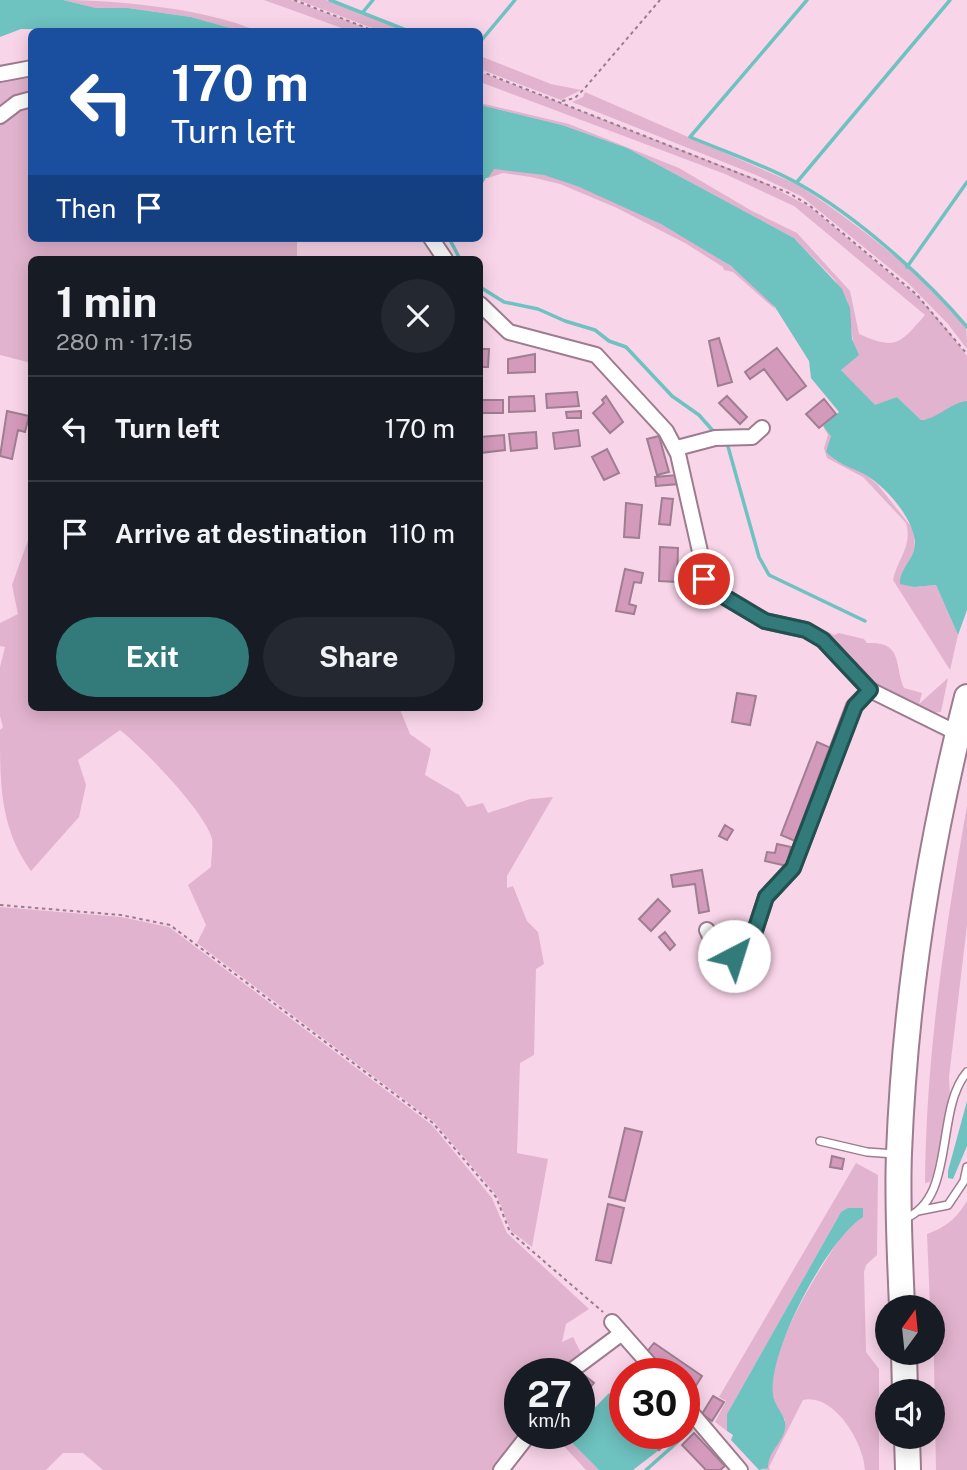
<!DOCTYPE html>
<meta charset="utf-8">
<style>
body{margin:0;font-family:"Public Sans",sans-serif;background:#242831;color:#f1f3f6;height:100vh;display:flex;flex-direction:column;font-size:26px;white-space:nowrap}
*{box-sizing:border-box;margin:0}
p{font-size:23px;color:#9ea1a6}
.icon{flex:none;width:38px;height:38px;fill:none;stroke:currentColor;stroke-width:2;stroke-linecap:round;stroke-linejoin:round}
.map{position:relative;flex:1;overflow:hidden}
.panel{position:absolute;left:28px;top:256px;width:455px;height:455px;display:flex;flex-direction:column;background:#171b24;border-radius:10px;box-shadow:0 4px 18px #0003}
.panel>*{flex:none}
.top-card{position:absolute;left:28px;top:28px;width:455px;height:214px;border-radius:10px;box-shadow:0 4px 18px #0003;background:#1a4fa0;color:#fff;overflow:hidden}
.needle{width:46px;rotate:15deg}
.tools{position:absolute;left:875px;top:1295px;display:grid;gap:14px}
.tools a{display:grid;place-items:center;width:70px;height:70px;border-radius:50%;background:#171b24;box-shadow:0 4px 18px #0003;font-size:35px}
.speed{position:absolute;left:504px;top:1358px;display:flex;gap:14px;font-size:35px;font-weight:700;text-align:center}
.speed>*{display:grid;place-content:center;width:91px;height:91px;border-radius:50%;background:#171b24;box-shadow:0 4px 18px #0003;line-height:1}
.speed small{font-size:18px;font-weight:400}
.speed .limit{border:10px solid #d22;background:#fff;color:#111}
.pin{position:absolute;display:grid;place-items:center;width:60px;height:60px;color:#fff;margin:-30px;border:4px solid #fff;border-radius:50%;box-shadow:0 2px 7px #0007}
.me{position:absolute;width:77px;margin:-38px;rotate:40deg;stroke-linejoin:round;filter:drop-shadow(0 0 5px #0008)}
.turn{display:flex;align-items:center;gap:24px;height:147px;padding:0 28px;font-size:32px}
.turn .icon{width:91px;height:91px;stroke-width:2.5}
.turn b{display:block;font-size:49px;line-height:60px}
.then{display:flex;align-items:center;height:66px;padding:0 28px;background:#0003;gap:14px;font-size:26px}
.round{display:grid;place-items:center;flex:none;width:74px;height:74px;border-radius:37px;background:#242831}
.summary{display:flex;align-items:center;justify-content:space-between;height:119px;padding:0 28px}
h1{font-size:42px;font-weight:700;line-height:52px}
.primary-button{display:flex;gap:14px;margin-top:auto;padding:14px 28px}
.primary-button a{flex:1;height:80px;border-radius:42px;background:#327b7a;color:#fff;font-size:28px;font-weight:700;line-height:80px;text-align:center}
.primary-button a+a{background:#242831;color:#f1f3f6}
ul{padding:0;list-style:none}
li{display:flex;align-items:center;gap:21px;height:105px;padding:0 28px;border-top:2px solid #363941}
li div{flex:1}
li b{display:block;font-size:26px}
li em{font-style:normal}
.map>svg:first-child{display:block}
.green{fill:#e2b3ce}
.water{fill:#6ec2c0}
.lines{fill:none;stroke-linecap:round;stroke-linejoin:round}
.stream{stroke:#6ec2c0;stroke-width:3.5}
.building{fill:#d49abc;stroke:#9e7e90;stroke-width:2}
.lane-casing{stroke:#9c7c8e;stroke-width:10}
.street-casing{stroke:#9c7c8e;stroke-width:18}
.highway-casing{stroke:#9c7c8e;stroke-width:28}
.path{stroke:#977e8c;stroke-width:2;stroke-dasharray:3.5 3.5;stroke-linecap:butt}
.lane{stroke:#fff;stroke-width:7}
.street{stroke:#fff;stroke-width:14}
.highway{stroke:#fff;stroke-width:24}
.route-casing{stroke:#20504f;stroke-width:18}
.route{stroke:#327b7a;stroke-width:12}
</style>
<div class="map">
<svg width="967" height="1470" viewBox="0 0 967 1470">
<rect width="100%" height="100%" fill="#f9d5e9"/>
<path class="green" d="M63,0C117,0 208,9 257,31H241L191,17L128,8H96Z
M264,0H291L374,31H350Z
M298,0H326L407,31H380Z
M480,56L551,84L581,90L561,100L480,69Z
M31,70V97L0,113V76Z
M480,72L759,180L810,207L916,295L945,327L967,356V401L930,419L921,420L897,397L875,406L841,370L854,347L847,300L834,279L794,238L627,148L562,125L480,105V103L569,124L679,168L752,211L797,233L850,291L859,334C896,350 899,345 925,315L794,206L725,174L480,82Z
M585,92L796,184C832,205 949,293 966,328C967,333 967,343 967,349L948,324L908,283L801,196L756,175L572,102L583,97Z
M31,103L32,238H297V259H32L31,363L0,355V123L8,113Z
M493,169C515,169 537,172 557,178C608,193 752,264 776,310L733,272L724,270L723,267L685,243L617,208L560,184L531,177L503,173L488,178Z
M823,426L832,436L835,460L865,474L878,485L913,529L915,548L900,583L914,587L936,585L958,635L950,670L893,580C897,560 913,546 906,523L863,477L827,458L824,448L828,435Z
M31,532L32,707H399L410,734L431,749L425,775L459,795L467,807L483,803L488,813L530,799L553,797L507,876V888L513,886L527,921L538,932L544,964L536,969L534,1055L520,1063L517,1153L548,1159L532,1247L511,1231L497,1196L434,1122L197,943L206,925L188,885L211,867C211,859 213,847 212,839C206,813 143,748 120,730L78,760L86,785L79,817L31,871C0,828 0,785 0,730L3,727L0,716V667L5,647L0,646V623L18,614L12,585Z
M815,625L834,635L839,633L864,639L867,643C904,641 894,666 904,688L922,693L919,704L948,678L941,712L931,713L873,686L838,646L807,627Z
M967,806V925L949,1077L950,1098L933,1175L930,1182L925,1183C926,1056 945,930 967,806Z
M0,907L121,917L169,927L432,1125L492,1198L507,1233L589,1309L566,1324L562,1342L573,1337L581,1353L553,1374H520L522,1433L493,1470H103L83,1453H63L46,1470H0Z
M856,1163L878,1175L877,1255L866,1265L864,1272L866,1352L879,1369V1470H865C864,1443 834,1393 803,1400L769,1467L770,1470H763L768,1467V1458L785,1420C780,1413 774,1404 773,1395C767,1349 822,1264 848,1227L841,1212L727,1414V1431L715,1422L726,1401L719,1397Z
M967,1201V1470H936L933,1307H930L927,1234C946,1227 956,1219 967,1201Z
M566,1437L599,1470H586L561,1443Z"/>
<path class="water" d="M0,0H63L96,8H128L191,17L241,31L21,29L0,37Z
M480,105L562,125L627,148L794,238L842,289L850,308L852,339L859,355L841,370L875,405L897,397L921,420C938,419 949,403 967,401V610L958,635L936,585L914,587L900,584C899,569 915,559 915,543C914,519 886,486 864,474C850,467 838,464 826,452L831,436L823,426L839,412L811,378L809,361L775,307L731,266L661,224L577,186L544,175L494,169L488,178L480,177Z
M967,1101V1146L953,1179L948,1178V1171Z
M848,1208H863V1217C827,1240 768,1351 773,1394C774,1407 788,1417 785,1429C782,1444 768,1451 768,1468L759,1470L731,1440L733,1435L727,1431V1414L841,1212Z
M609,1393L625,1411V1433H644L659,1450L633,1470H599L566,1437L570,1433H579V1424Z"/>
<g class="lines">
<path class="stream" d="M330,0L411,32
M807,0L690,137C726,152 765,165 799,184C856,216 925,277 967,327
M363,12L373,0
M480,42L515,0
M797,182L950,0
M480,185L484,178
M449,238L460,259
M907,267L967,182
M480,287L504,302L538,309L565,321L595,330L609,341L626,347L672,396L699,415L714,432
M727,443L759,557L769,575L865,621
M646,1470L691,1430"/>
</g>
<path class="building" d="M719,338L732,382L718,386L709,341Z
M777,348L806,386L787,400L764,369L750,379L745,372Z
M480,349H489L488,367H480Z
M535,354V372L508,373V359Z
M480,386L481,400H503V413H480Z
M577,392L579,406L547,408L546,394Z
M534,396L535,411L509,412V397Z
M606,396L623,422L610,433L593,413L604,403L602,400Z
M727,396L747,417L740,424L719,403Z
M824,399L836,414L819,428L806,414Z
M7,411L29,416L25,432L18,430L12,459L0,456Z
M581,411V418H567L566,412Z
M578,430L580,446L555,449L553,433Z
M536,432L537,448L511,451L509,434Z
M504,435L505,450L480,453V437Z
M659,436L669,472L657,475L647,439Z
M607,449L619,473L604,480L592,457Z
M678,475L679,484L656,486L655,477Z
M662,498L673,499L670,525L659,524Z
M626,503L642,505L639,538L624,537Z
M660,547L678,548L677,582L659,581Z
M625,569L643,573L641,583L634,582L629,604L636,606L634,614L616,611Z
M737,693L756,696L750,725L732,722Z
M817,742L831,748L795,841L781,835Z
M725,825L733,830L727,840L719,836Z
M777,844L791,847L787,866L765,861L767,852L775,853Z
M702,870L709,911L699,913L695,884L673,887L671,875Z
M658,899L670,911L651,931L639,919Z
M665,932L675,945L670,950L659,937Z
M625,1128L642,1132L625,1201L609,1197Z
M832,1156L844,1159L842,1169L830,1167Z
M608,1204L624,1208L611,1263L596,1260Z
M654,1343L702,1376L695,1387L684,1380V1374H676L646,1353Z
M584,1375L594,1383L579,1400V1380Z
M713,1396L724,1402L712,1421L702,1414Z
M644,1433H667L672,1439L659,1450Z
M694,1433L725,1466L720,1470H706L682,1445Z"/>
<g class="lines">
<g class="lane-casing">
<path id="lane" d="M820,1141L867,1152L895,1154
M918,1211L948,1205L964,1181L967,1167
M903,1219C957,1201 934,1110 967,1072"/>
</g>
<g class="street-casing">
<path id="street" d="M0,74L32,68
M0,116L17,103L32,99
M431,238L445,259
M480,304L509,332L596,355L666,431L678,454L708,587L765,621L806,630L823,640L870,690L959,734
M677,448L715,438L752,437L762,428
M707,930L716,949L725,954L734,956L743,951L752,940L766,897L793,868L854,706L870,690
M612,1322L658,1374
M567,1374L622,1333
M684,1404L740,1470
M501,1470L530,1433"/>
</g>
<g class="highway-casing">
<path id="highway" d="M902,1307C900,1256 897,1205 899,1153C905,1000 929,845 967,697
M904,1353L905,1391
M907,1437L908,1470"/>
</g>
<path class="path" d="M294,0L377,32
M480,71L789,193L810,206L916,294L967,354
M562,101L575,98L584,89L660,0
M0,905L121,915L170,925L433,1123L496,1197L510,1232L603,1312"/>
<use href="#lane" class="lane"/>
<use href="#street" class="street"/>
<use href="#highway" class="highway"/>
</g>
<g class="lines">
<g class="route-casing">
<path id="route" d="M704,579L708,587L765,621L806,630L823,640L870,690L855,706L793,868L766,897L752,940L743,951L734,956"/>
</g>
<use href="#route" class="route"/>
</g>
</svg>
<div class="tools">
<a><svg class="needle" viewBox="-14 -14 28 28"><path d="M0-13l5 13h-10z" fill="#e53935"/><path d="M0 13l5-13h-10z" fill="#9ea1a6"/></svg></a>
<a><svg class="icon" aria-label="sound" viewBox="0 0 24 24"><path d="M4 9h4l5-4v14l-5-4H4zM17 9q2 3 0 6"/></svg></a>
</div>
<div class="speed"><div>27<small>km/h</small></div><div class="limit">30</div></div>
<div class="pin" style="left:704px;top:579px;background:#d93025"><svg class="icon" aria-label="arrive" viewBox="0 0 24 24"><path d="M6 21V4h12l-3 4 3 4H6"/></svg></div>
<svg class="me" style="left:734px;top:956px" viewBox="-20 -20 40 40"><circle r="19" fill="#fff"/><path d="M0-13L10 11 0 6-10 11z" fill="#327b7a"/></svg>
<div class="top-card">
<div class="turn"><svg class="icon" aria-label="left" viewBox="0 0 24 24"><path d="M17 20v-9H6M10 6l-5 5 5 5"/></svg><div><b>170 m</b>Turn left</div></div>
<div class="then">Then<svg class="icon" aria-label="arrive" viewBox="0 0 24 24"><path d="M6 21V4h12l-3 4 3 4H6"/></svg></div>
</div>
<section class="panel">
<div class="summary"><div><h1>1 min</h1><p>280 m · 17:15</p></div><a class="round"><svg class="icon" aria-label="close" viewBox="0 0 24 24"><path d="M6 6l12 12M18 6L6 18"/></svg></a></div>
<ul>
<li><svg class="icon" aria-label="left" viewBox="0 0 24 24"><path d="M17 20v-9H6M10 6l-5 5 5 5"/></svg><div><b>Turn left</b></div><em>170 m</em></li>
<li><svg class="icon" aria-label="arrive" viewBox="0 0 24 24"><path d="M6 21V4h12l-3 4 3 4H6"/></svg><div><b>Arrive at destination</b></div><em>110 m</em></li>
</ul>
<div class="primary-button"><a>Exit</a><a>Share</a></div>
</section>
</div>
